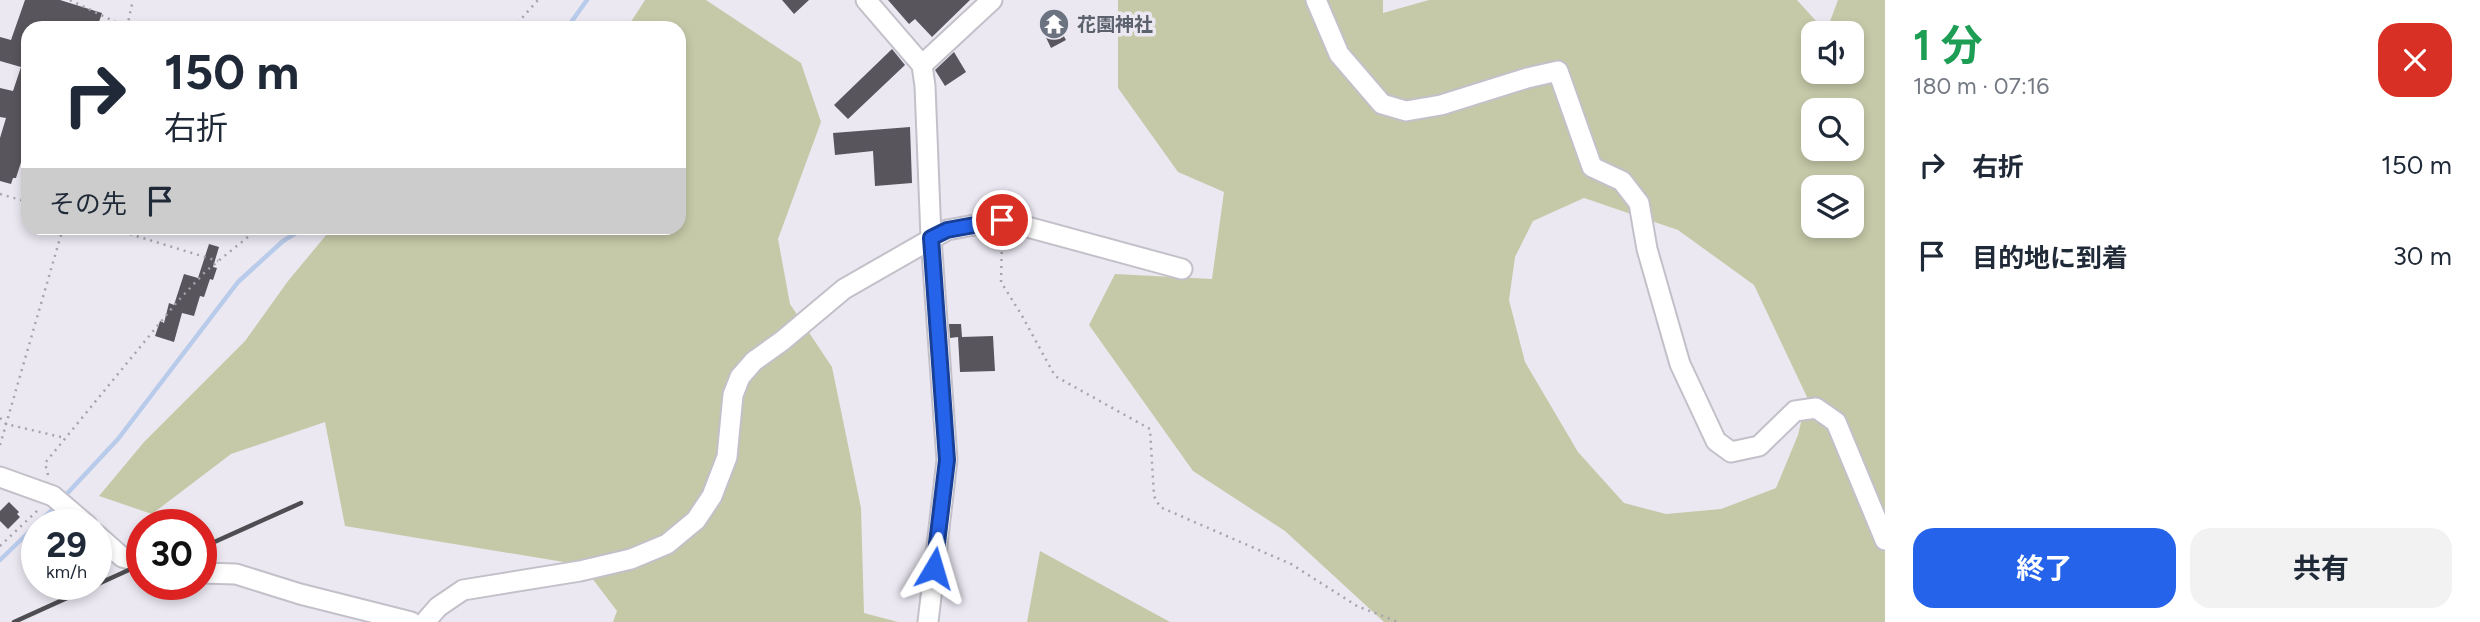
<!DOCTYPE html>
<html lang="ja">
<meta charset="utf-8">
<style>
body{margin:0;font-family:Figtree,"Noto Sans JP",sans-serif;background:#f2f2f3;color:#1f2937;height:100vh;display:flex;flex-direction:column;font-size:26px;white-space:nowrap}
*{box-sizing:border-box;margin:0}
p{font-size:23px;color:#747a83}
.icon{flex:none;width:38px;height:38px;fill:none;stroke:currentColor;stroke-width:2;stroke-linecap:round;stroke-linejoin:round}
.map{position:relative;flex:1;overflow:hidden}
.drawer{display:flex;flex-direction:column;background:#fff;width:595px}
.drawer>*{flex:none}
.guide{position:absolute;left:21px;top:21px;width:665px;height:214px;border-radius:21px;box-shadow:0 4px 10px #0003;background:#fff;color:#1f2937;overflow:hidden}
.fabs{position:absolute;left:1801px;top:21px;display:grid;gap:14px}
.fabs a{display:grid;place-items:center;width:63px;height:63px;border-radius:14px;background:#fff;box-shadow:0 4px 10px #0003;font-size:35px}
.speed{position:absolute;left:21px;top:509px;display:flex;gap:14px;font-size:35px;font-weight:700;text-align:center}
.speed>*{display:grid;place-content:center;width:91px;height:91px;border-radius:50%;background:#fff;box-shadow:0 4px 10px #0003;line-height:1}
.speed small{font-size:18px;font-weight:400}
.speed .limit{border:10px solid #d22;background:#fff;color:#111}
.pin{position:absolute;display:grid;place-items:center;width:60px;height:60px;color:#fff;margin:-30px;border:4px solid #fff;border-radius:50%;box-shadow:0 2px 7px #0007}
.me{position:absolute;width:77px;margin:-38px;rotate:7deg;stroke-linejoin:round;filter:drop-shadow(0 0 5px #0008)}
.turn{display:flex;align-items:center;gap:24px;height:147px;padding:0 28px;font-size:32px}
.turn .icon{width:91px;height:91px;stroke-width:2.5}
.turn b{display:block;font-size:49px;line-height:60px}
.then{display:flex;align-items:center;height:66px;padding:0 28px;background:#0003;gap:14px;font-size:26px}
.round{display:grid;place-items:center;flex:none;width:74px;height:74px;border-radius:21px;background:#f2f2f3}
.head{display:flex;align-items:center;justify-content:space-between;height:119px;padding:0 28px}
h1{font-size:42px;font-weight:700;line-height:52px;color:#1e9e55}
.cta{display:flex;gap:14px;margin-top:auto;padding:14px 28px}
.cta a{flex:1;height:80px;border-radius:21px;background:#2563eb;color:#fff;font-size:28px;font-weight:700;line-height:80px;text-align:center}
.cta a+a{background:#f2f2f3;color:#1f2937}
ul{padding:0;list-style:none}
li{display:flex;align-items:center;gap:21px;height:91px;padding:0 28px}
li div{flex:1}
li b{display:block;font-size:26px}
li em{font-style:normal}
main{display:flex;flex:1;min-height:0}
.map>svg:first-child{display:block}
.green{fill:#c6c9a8;fill-rule:evenodd}
.lines{fill:none;stroke-linecap:round;stroke-linejoin:round}
.stream{stroke:#b9cbea;stroke-width:4.5}
.building{fill:#58555d}
.minor-casing{stroke:#c3c0c9;stroke-width:23}
.path{stroke:#a6a3ab;stroke-width:2.5;stroke-dasharray:2 5;stroke-linecap:butt}
.minor{stroke:#fff;stroke-width:19}
.rail{stroke:#4e4d52;stroke-width:4.5}
.route-casing{stroke:#184099;stroke-width:18}
.route{stroke:#2563eb;stroke-width:12}
.labels{text-anchor:middle;dominant-baseline:central;stroke-width:7;stroke-linejoin:round;paint-order:stroke}
.worship-label{font-size:19px;font-weight:bold;fill:#5b616d;stroke:#ebe8f2;text-anchor:start}
</style>
<main>
<div class="map">
<svg width="1885" height="622" viewBox="0 0 1885 622">
<rect width="100%" height="100%" fill="#ebe8f2"/>
<path class="green" d="M645,0H706L801,63L821,122L778,239L790,304L832,367L861,508L864,613L898,622H613L617,611L582,565L345,526L325,422L231,454L152,514L99,496L144,442L245,341L288,281L332,228H679V28H627Z
M1118,0H1383V13L1429,0H1797L1826,32L1838,0H1885V622H1384L1285,531L1193,471L1089,325L1115,274L1212,279L1224,192L1178,172L1118,88ZM1813,33H1852V72H1813ZM1813,110H1852V149H1813ZM1813,187H1852V226H1813ZM1584,198L1678,230L1754,285L1807,397L1798,435L1776,488L1721,509L1666,514L1624,503L1578,452L1525,362L1509,300L1515,257L1533,221Z
M1040,551L1170,622H1027Z"/>
<g class="lines">
<path class="stream" d="M567,28L587,0
M63,498L118,439L238,282L283,241L304,228
M0,560L55,507"/>
</g>
<path class="building" d="M25,0H60L102,13L97,28H28V140L16,178H13L11,184L0,181V138L6,118L0,117V88L13,91L21,67L0,61V37L11,40Z
M782,0H809L794,14Z
M888,0H970L932,37L915,19L909,24Z
M1056,22L1066,40L1051,48L1042,29Z
M892,49L905,65L848,119L834,105Z
M954,52L966,72L945,86L935,70Z
M910,127L912,183L875,186L873,151L835,155L833,133Z
M209,244L219,247L213,267L217,268L213,280L210,279L204,297L200,296L194,316L182,313L174,342L155,336L160,321L164,323L169,303L174,305L184,274L198,278Z
M949,324H961L962,337L993,336L995,371L960,372L958,337L950,338Z
M9,502L19,512L17,514L20,517L8,529L0,521V511Z"/>
<g class="lines">
<g class="minor-casing">
<path id="minor" d="M866,0L922,65L925,86L931,238L947,460L928,622
M1316,0L1339,54L1382,104L1406,111L1441,105L1527,78L1558,71L1592,167L1622,181L1639,203L1647,249L1680,364L1716,441L1731,452L1759,446L1795,411L1816,408L1836,422L1885,540
M922,65L992,0
M0,477L53,496L87,525
M96,534L122,557L142,562
M201,573L236,574L300,594L411,622
M425,622L438,607L463,590L580,571L631,559L667,544L696,520L712,496L727,457L733,395L740,377L754,361L782,341L844,289L947,230L1002,220L1182,269"/>
</g>
<path class="path" d="M70,0L128,28
M127,27L133,0
M513,28L538,0
M0,194L28,202
M110,228L218,261
M1002,238L1001,282L1021,314L1055,376L1150,429L1154,496L1160,507L1291,564L1357,606L1398,622
M0,418L6,424L65,438
M0,445L63,228
M48,475L45,463L177,302L206,271L259,228
M0,546L38,510"/>
<use href="#minor" class="minor"/>
<path class="rail" d="M201,548L301,503
M14,622L142,564"/>
</g>
<g class="lines">
<g class="route-casing">
<path id="route" d="M934,568L947,460L931,238L947,230L1002,220"/>
</g>
<use href="#route" class="route"/>
</g>
<defs>
<g id="temple-disc" transform="scale(1.575)"><circle r="9.5" fill="#6b7280" stroke="#ebe8f2"/><path d="M0-6L5-2H3V0L6.5 2.5H4V6H1.5V3h-3V6H-4V2.5H-6.5L-3 0V-2H-5Z" fill="#fff"/></g>
</defs>
<g fill-rule="evenodd">
<use href="#temple-disc" x="1054" y="24"/>
</g>
<g class="labels">
<g class="worship-label">
<text x="1077" y="24">花園神社</text>
</g>
</g>
</svg>
<div class="fabs">
<a><svg class="icon" aria-label="sound" viewBox="0 0 24 24"><path d="M4 9h4l5-4v14l-5-4H4zM17 9q2 3 0 6"/></svg></a>
<a><svg class="icon" aria-label="search" viewBox="0 0 24 24"><circle cx="10" cy="10" r="6"/><path d="M15 15l6 6"/></svg></a>
<a><svg class="icon" aria-label="layers" viewBox="0 0 24 24"><path d="M12 4l9 5-9 5-9-5zM3 14l9 5 9-5"/></svg></a>
</div>
<div class="speed"><div>29<small>km/h</small></div><div class="limit">30</div></div>
<div class="pin" style="left:1002px;top:220px;background:#d93025"><svg class="icon" aria-label="arrive" viewBox="0 0 24 24"><path d="M6 21V4h12l-3 4 3 4H6"/></svg></div>
<svg class="me" style="left:934px;top:568px" viewBox="-20 -20 40 40"><path d="M0-17L14 15 0 8-14 15z" fill="#2563eb" stroke="#fff" stroke-width="4"/></svg>
<div class="guide">
<div class="turn"><svg class="icon" aria-label="right" viewBox="0 0 24 24"><path d="M7 20v-9h11M14 6l5 5-5 5"/></svg><div><b>150 m</b>右折</div></div>
<div class="then">その先<svg class="icon" aria-label="arrive" viewBox="0 0 24 24"><path d="M6 21V4h12l-3 4 3 4H6"/></svg></div>
</div>
</div>
<section class="drawer">
<div class="head"><div><h1>1 分</h1><p>180 m · 07:16</p></div><a class="round" style="background:#d93025;color:#fff"><svg class="icon" aria-label="close" viewBox="0 0 24 24"><path d="M6 6l12 12M18 6L6 18"/></svg></a></div>
<ul>
<li><svg class="icon" aria-label="right" viewBox="0 0 24 24"><path d="M7 20v-9h11M14 6l5 5-5 5"/></svg><div><b>右折</b></div><em>150 m</em></li>
<li><svg class="icon" aria-label="arrive" viewBox="0 0 24 24"><path d="M6 21V4h12l-3 4 3 4H6"/></svg><div><b>目的地に到着</b></div><em>30 m</em></li>
</ul>
<div class="cta"><a>終了</a><a>共有</a></div>
</section>
</main>
